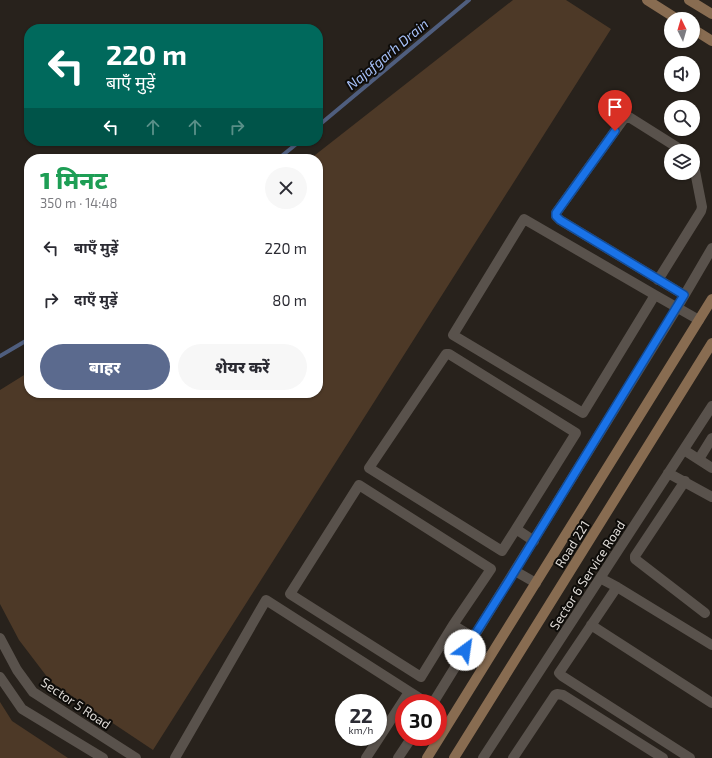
<!DOCTYPE html>
<html lang="hi">
<meta charset="utf-8">
<style>
body{margin:0;font-family:"Exo 2","Noto Sans Devanagari",sans-serif;background:#f7f7f7;color:#2b2b33;height:100vh;display:flex;flex-direction:column;font-size:15px;white-space:nowrap}
*{box-sizing:border-box;margin:0}
p{font-size:13px;color:#7c7c81}
.icon{flex:none;width:22px;height:22px;fill:none;stroke:currentColor;stroke-width:2;stroke-linecap:round;stroke-linejoin:round}
.map{position:relative;flex:1;overflow:hidden}
.sheet{position:absolute;left:24px;top:154px;width:299px;height:244px;display:flex;flex-direction:column;background:#fff;border-radius:16px;box-shadow:0 1px 3px #0004}
.sheet>*{flex:none}
.top-card{position:absolute;left:24px;top:24px;width:299px;height:122px;border-radius:16px;box-shadow:0 1px 3px #0004;background:#00695c;color:#fff;overflow:hidden}
.needle{width:26px;rotate:355deg}
.buttons{position:absolute;left:664px;top:12px;display:grid;gap:8px}
.buttons a{display:grid;place-items:center;width:36px;height:36px;border-radius:50%;background:#fff;box-shadow:0 1px 3px #0004;font-size:20px}
.speed{position:absolute;left:335px;top:694px;display:flex;gap:8px;font-size:20px;font-weight:700;text-align:center}
.speed>*{display:grid;place-content:center;width:52px;height:52px;border-radius:50%;background:#fff;box-shadow:0 1px 3px #0004;line-height:1}
.speed small{font-size:10px;font-weight:400}
.speed .limit{border:6px solid #d22;background:#fff;color:#111}
.pin{position:absolute;display:grid;place-items:center;width:34px;height:34px;color:#fff;margin:-41px -17px;border-radius:50% 50% 50% 0;rotate:-45deg;box-shadow:0 0 4px #0007}
.pin .icon{rotate:45deg}
.me{position:absolute;width:44px;margin:-22px;rotate:31deg;stroke-linejoin:round;filter:drop-shadow(0 0 3px #0008)}
.turn{display:flex;align-items:center;gap:14px;height:84px;padding:0 16px;font-size:18px}
.turn .icon{width:52px;height:52px;stroke-width:2.5}
.turn b{display:block;font-size:28px;line-height:34px}
.lanes{display:flex;align-items:center;height:38px;padding:0 16px;background:#0003;justify-content:center;gap:20px;direction:ltr}
.lanes .off{opacity:.35}
.round{display:grid;place-items:center;flex:none;width:42px;height:42px;border-radius:21px;background:#f7f7f7}
.overview{display:flex;align-items:center;justify-content:space-between;height:68px;padding:0 16px}
h1{font-size:24px;font-weight:800;line-height:30px;color:#1e9e55}
.cta{display:flex;gap:8px;margin-top:auto;padding:8px 16px}
.cta a{flex:1;height:46px;border-radius:24px;background:#5b6a8e;color:#fff;font-size:16px;font-weight:800;line-height:46px;text-align:center}
.cta a+a{background:#f7f7f7;color:#2b2b33}
ul{padding:0;list-style:none}
li{display:flex;align-items:center;gap:12px;height:52px;padding:0 16px}
li div{flex:1}
li b{display:block;font-size:15px}
li em{font-style:normal}
.map>svg:first-child{display:block}
.green{fill:#4d3927}
.lines{fill:none;stroke-linecap:round;stroke-linejoin:round}
.stream{stroke:#4f5e7e;stroke-width:4}
.minor{stroke:#59524c;stroke-width:10}
.secondary{stroke:#886c51;stroke-width:10}
.route-casing{stroke:#114b97;stroke-width:10}
.route{stroke:#1a73e8;stroke-width:7}
.labels{text-anchor:middle;dominant-baseline:central;stroke-width:4;stroke-linejoin:round;paint-order:stroke}
.street-label{font-size:13px;fill:#ddd9d5;stroke:#0e0c09}
.water-label{font-size:14px;font-style:italic;fill:#a7c1f9;stroke:#0e0c09}
</style>
<div class="map">
<svg width="712" height="758" viewBox="0 0 712 758">
<rect width="100%" height="100%" fill="#28221c"/>
<path class="green" d="M513,0H566L611,29L153,750L51,682L19,640L0,604V390L29,372V393H318V159H310Z
M0,702L12,721L68,758H0Z"/>
<g class="lines">
<path class="stream" d="M318,126L469,0
M278,159L300,141
M0,356L29,339"/>
<path class="minor" d="M683,151L629,117H625L556,213V216L560,220L684,295
M658,280L701,211L702,207L693,161
M655,295L583,413L453,335L524,219L655,295L699,320
M684,450L712,468
M699,459L712,438
M668,473L712,497
M685,481L635,556V559L705,613
M516,529L576,433L449,354H446L369,468L502,551L516,529L534,541
M515,571L536,583
M600,578L617,587L712,645
M617,587L559,673L562,676L690,758
M453,625L491,569L359,485L290,594L421,677L453,625L473,637
M591,625L712,703
M0,638L17,670L33,692L136,758
M0,677L22,709L103,758
M433,703L677,308L712,248
M175,758L266,600L427,703
M366,758L409,692
M398,758L412,737
M483,758L712,406
M513,758L555,695L557,694L563,695L663,758"/>
<path class="secondary" d="M647,0L677,19
M689,0L712,14
M693,29L712,41
M427,758L712,299
M454,758L712,343"/>
</g>
<g class="lines">
<g class="route-casing">
<path id="route" d="M465,650L510,579L684,295L560,220L556,216V213L615,131"/>
</g>
<use href="#route" class="route"/>
</g>
<g class="labels">
<g class="street-label">
<text transform="translate(572 544) rotate(-58)">Road 221</text>
<text transform="translate(587 575) rotate(-57)">Sector 6 Service Road</text>
<text transform="translate(76 703) rotate(34)">Sector 5 Road</text>
</g>
<g class="water-label">
<text transform="translate(387 54) rotate(-40)">Najafgarh Drain</text>
</g>
</g>
</svg>
<div class="buttons">
<a><svg class="needle" viewBox="-14 -14 28 28"><path d="M0-13l5 13h-10z" fill="#e53935"/><path d="M0 13l5-13h-10z" fill="#7c7c81"/></svg></a>
<a><svg class="icon" aria-label="sound" viewBox="0 0 24 24"><path d="M4 9h4l5-4v14l-5-4H4zM17 9q2 3 0 6"/></svg></a>
<a><svg class="icon" aria-label="search" viewBox="0 0 24 24"><circle cx="10" cy="10" r="6"/><path d="M15 15l6 6"/></svg></a>
<a><svg class="icon" aria-label="layers" viewBox="0 0 24 24"><path d="M12 4l9 5-9 5-9-5zM3 14l9 5 9-5"/></svg></a>
</div>
<div class="speed"><div>22<small>km/h</small></div><div class="limit">30</div></div>
<div class="pin" style="left:615px;top:131px;background:#d93025"><svg class="icon" aria-label="arrive" viewBox="0 0 24 24"><path d="M6 21V4h12l-3 4 3 4H6"/></svg></div>
<svg class="me" style="left:465px;top:650px" viewBox="-20 -20 40 40"><circle r="19" fill="#fff"/><path d="M0-13L10 11 0 6-10 11z" fill="#1a73e8"/></svg>
<div class="top-card">
<div class="turn"><svg class="icon" aria-label="left" viewBox="0 0 24 24"><path d="M17 20v-9H6M10 6l-5 5 5 5"/></svg><div><b>220 m</b>बाएँ मुड़ें</div></div>
<div class="lanes"><svg class="icon" aria-label="left" viewBox="0 0 24 24"><path d="M17 20v-9H6M10 6l-5 5 5 5"/></svg><svg class="icon off" aria-label="ahead" viewBox="0 0 24 24"><path d="M12 20V5M6 11l6-6 6 6"/></svg><svg class="icon off" aria-label="ahead" viewBox="0 0 24 24"><path d="M12 20V5M6 11l6-6 6 6"/></svg><svg class="icon off" aria-label="right" viewBox="0 0 24 24"><path d="M7 20v-9h11M14 6l5 5-5 5"/></svg></div>
</div>
<section class="sheet">
<div class="overview"><div><h1>1 मिनट</h1><p>350 m · 14:48</p></div><a class="round"><svg class="icon" aria-label="close" viewBox="0 0 24 24"><path d="M6 6l12 12M18 6L6 18"/></svg></a></div>
<ul>
<li><svg class="icon" aria-label="left" viewBox="0 0 24 24"><path d="M17 20v-9H6M10 6l-5 5 5 5"/></svg><div><b>बाएँ मुड़ें</b></div><em>220 m</em></li>
<li><svg class="icon" aria-label="right" viewBox="0 0 24 24"><path d="M7 20v-9h11M14 6l5 5-5 5"/></svg><div><b>दाएँ मुड़ें</b></div><em>80 m</em></li>
</ul>
<div class="cta"><a>बाहर</a><a>शेयर करें</a></div>
</section>
</div>
